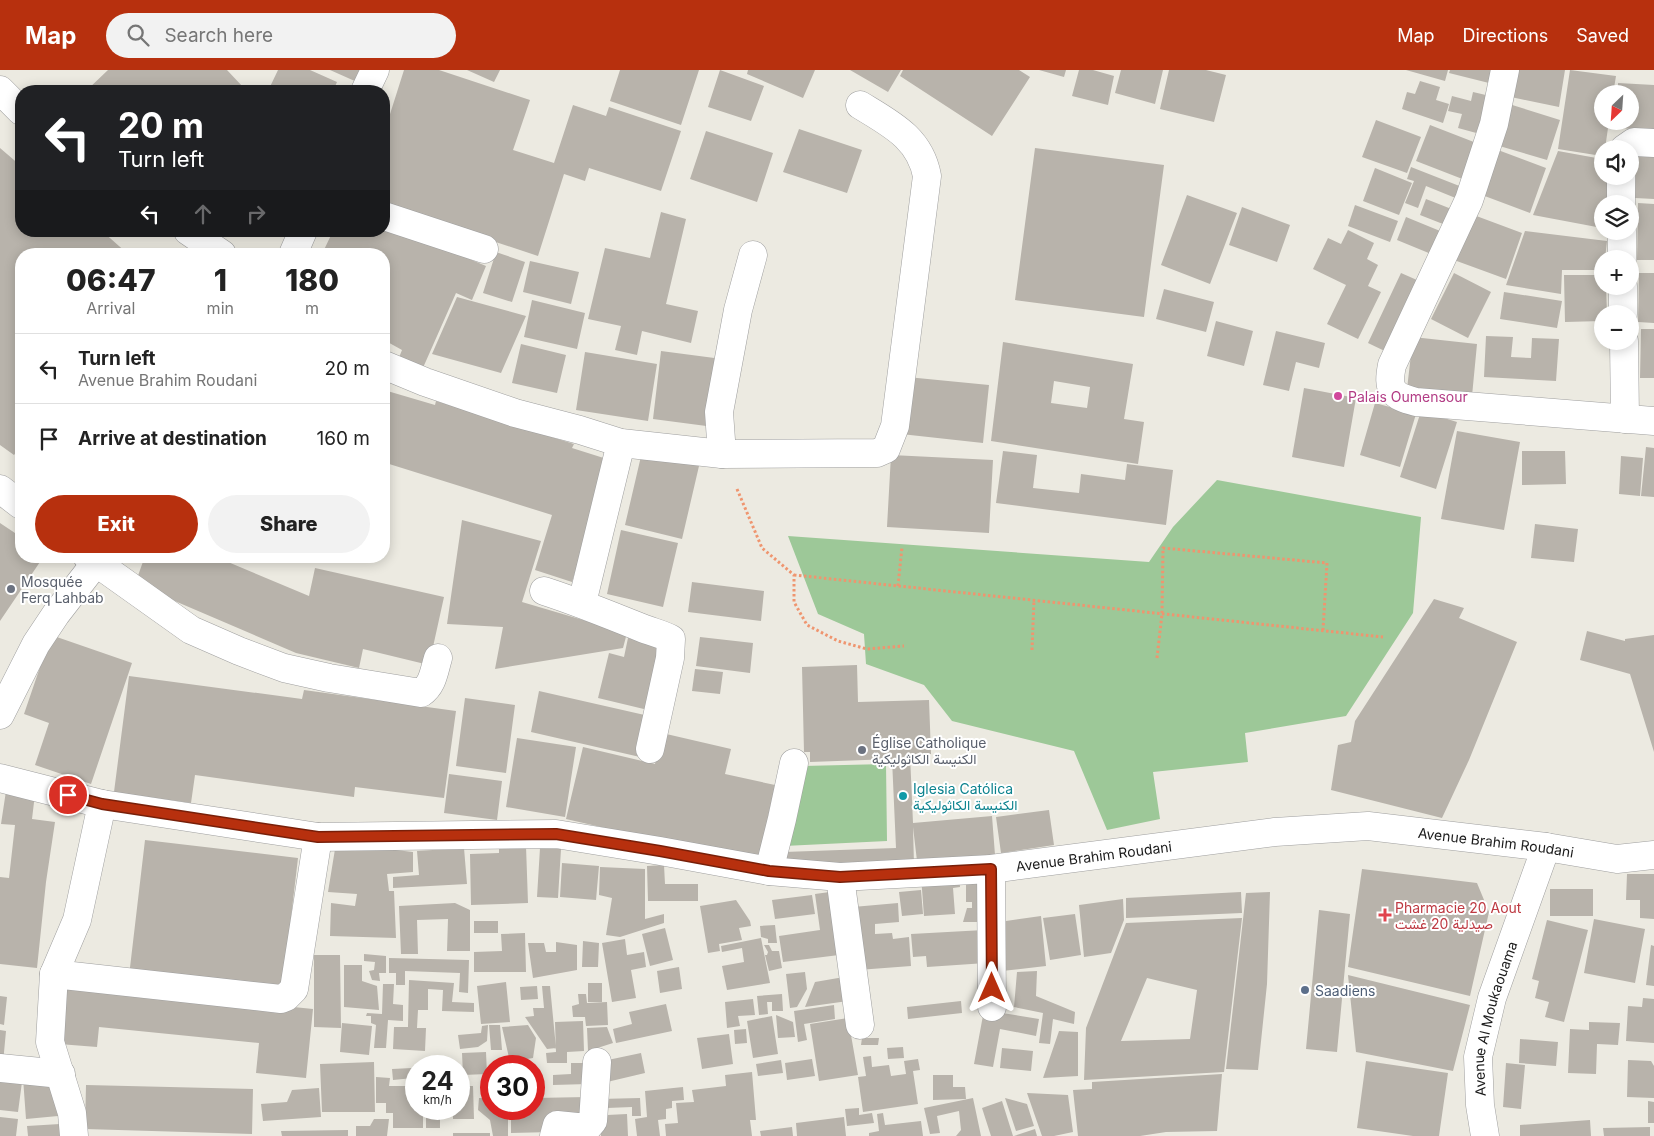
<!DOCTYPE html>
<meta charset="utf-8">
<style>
body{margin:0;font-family:Inter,Vazirmatn,sans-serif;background:#f2f2f2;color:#222;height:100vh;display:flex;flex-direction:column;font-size:19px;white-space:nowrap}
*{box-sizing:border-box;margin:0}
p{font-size:16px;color:#767676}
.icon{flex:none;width:28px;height:28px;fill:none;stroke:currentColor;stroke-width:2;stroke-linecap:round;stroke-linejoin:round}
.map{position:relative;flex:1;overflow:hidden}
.panel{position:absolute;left:15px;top:178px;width:375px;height:315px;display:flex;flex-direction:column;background:#fff;border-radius:20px;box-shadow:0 2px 12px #0003}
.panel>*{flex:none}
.guide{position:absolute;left:15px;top:15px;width:375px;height:152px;border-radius:20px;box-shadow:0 2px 12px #0003;background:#202124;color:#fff;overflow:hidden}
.needle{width:32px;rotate:205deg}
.buttons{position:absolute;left:1594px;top:15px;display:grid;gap:10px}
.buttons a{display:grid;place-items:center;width:45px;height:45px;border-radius:50%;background:#fff;box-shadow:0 2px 12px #0003;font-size:25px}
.speed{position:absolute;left:405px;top:985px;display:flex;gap:10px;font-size:25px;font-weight:700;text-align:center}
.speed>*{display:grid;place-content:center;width:65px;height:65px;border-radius:50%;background:#fff;box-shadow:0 2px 12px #0003;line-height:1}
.speed small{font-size:12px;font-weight:400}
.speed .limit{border:8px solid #d22;background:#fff;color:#111}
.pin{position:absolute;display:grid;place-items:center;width:42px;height:42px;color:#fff;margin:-21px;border:2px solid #fff;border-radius:50%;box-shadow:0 1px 5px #0007}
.me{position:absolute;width:55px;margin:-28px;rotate:0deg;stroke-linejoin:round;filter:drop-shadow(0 0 4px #0008)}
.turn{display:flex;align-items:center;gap:18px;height:105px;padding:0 20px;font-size:22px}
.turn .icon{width:65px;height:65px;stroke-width:2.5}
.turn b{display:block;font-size:35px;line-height:42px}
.lanes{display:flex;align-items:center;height:48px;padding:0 20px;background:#0003;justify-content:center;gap:25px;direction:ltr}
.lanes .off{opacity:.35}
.eta{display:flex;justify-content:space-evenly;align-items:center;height:85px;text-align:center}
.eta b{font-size:30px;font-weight:800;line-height:35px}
.primary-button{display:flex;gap:10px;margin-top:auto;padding:10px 20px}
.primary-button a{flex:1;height:58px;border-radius:30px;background:#b7300e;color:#fff;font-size:20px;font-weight:800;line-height:58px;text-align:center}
.primary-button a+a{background:#f2f2f2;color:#222}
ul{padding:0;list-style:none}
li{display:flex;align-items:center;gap:15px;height:70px;padding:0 20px;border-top:1px solid #e0e0e0}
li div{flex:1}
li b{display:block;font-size:19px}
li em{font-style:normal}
header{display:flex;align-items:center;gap:30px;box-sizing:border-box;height:70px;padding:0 25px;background:#b7300e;color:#fff}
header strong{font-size:24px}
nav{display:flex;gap:28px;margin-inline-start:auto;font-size:18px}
.search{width:350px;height:45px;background:#f2f2f2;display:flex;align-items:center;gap:12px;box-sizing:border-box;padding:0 18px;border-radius:28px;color:#767676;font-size:19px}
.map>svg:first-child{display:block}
.forest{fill:#9dc898}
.building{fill:#b8b3ab;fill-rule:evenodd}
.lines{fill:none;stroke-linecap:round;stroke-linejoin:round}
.minor-casing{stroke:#9f9f9f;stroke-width:29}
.path{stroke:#ef956f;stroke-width:3;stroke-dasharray:2.5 2.5;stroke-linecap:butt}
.minor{stroke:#fff;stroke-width:28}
.route-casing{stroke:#771f09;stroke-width:12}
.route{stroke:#b7300e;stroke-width:9}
.hotel-dot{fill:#d1479c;stroke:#fff;stroke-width:2}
.worship-dot{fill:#6b7280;stroke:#fff;stroke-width:2}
.culture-dot{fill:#0f9aa8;stroke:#fff;stroke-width:2}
.health-dot{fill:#e0444e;stroke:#fff;stroke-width:2}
.service-dot{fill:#5c6f8a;stroke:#fff;stroke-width:2}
.labels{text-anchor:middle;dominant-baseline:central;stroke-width:4;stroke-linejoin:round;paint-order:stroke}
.hotel-label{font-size:14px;fill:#b23c85;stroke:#fff;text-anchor:start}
.worship-label{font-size:14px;fill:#5b616d;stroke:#fff;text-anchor:start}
.culture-label{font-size:14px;fill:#0d838f;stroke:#fff;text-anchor:start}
.street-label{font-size:14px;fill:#1b1b1b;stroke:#fff}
.health-label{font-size:14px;fill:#be3a42;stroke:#fff;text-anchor:start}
.service-label{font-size:14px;fill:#4e5e75;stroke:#fff;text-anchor:start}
</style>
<header>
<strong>Map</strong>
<div class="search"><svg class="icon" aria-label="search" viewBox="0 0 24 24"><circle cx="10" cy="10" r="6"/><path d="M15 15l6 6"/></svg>Search here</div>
<nav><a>Map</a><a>Directions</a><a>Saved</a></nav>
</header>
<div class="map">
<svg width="1654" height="1066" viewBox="0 0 1654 1066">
<rect width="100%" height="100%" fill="#eceae1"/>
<path class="forest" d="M1217,410L1421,447L1413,543L1346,646L1245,663L1248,692L1153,702L1160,749L1107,760L1074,681L952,651L924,615L866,594L864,564L818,544L788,466L1149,492L1173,457Z
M886,694L887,771L784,776L803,696Z"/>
<path class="building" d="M108,0H227L243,17L239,21H86Z
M278,0H310L337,12L333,21H268Z
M330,0H362L357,12Z
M404,0H439L530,30L513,80L554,93L573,35L606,46L609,37L681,61L661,121L589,98L585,111L564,104L538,186L384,135V63Z
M467,0H500L494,12Z
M620,0H699L681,55L610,31Z
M720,0L764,16L751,51L708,37Z
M748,0H815L803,28L747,4Z
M850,0H901L888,22Z
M903,0H1019L1030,7L992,66L900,6Z
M1039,0H1066L1064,7Z
M1079,0H1093L1114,6L1108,35L1072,26Z
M1121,0H1163L1155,34L1115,23Z
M1169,0H1206L1226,5L1214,52L1160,39Z
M1406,0H1448L1445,11Z
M1450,0H1496L1493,14L1449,3Z
M1517,0H1565L1559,37L1511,27Z
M1570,0L1616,6L1613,24H1602V51H1609L1605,79H1602V86L1558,79Z
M1420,11L1440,17L1436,30L1449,34L1443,53L1402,39L1407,22L1415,24Z
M1618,13L1654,15V60L1616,58L1617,51H1630V24H1618Z
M1473,22L1490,26L1480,64L1458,58L1462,44L1448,41L1452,26L1471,31Z
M1509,34L1560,50L1547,90L1496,75Z
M1376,50L1421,67L1407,103L1362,87Z
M1430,55L1479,74L1465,110L1416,91Z
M799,59L862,80L847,123L783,102Z
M706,61L773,83L757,132L690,109Z
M0,78L21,96V161H102L128,184H21V376L14,385L0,375Z
M1035,78L1164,95L1144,247L1015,230Z
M1498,80L1546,98L1530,143L1482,125Z
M1636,80H1654V129L1635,128Z
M1558,81L1602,89V106H1612L1611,134H1602V158L1533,145Z
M1411,97L1462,117L1458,129L1426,116L1418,138L1405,133L1414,111L1407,109Z
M1375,98L1412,113L1399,145L1363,131Z
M1187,125L1237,143L1210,214L1161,195Z
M1426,129L1454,140L1448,156L1420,145Z
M1638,133L1654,134V190H1637Z
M1355,135L1398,151L1390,172L1348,156Z
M1242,137L1290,155L1277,192L1229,175Z
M661,142L686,149L666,234L698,241L691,273L642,261L637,285L615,280L621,256L588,249L605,178L650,188Z
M1471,144L1522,163L1506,209L1454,190Z
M1406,147L1445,163L1436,186L1397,170Z
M384,153L486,196L472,230L456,223L422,300L398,290L402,280L384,270V184H322L333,161H384Z
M1348,160L1374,173L1367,189L1378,195L1368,216L1381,222L1358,269L1327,254L1346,215L1313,199L1328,168L1341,174Z
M1525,161L1607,171L1605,189H1602V200H1562L1561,224L1506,215Z
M496,182L525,192L512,232L483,223Z
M530,191L579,202L571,234L523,222Z
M1401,203L1426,214L1393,285L1368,273Z
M1454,203L1491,222L1468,268L1431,249Z
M1639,203H1654V253L1638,252Z
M1564,205H1602V216H1606L1607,244H1602V251L1565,252Z
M1164,219L1214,232L1206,262L1156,249Z
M1504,222L1562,231L1557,258L1500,249Z
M457,227L526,246L501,303L432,284Z
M532,230L585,243L577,279L524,267Z
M1216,251L1253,261L1244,296L1207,286Z
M1641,259H1654V308H1640Z
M1276,261L1325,273L1319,298L1296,292L1289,321L1263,315Z
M1486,266L1513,267L1511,287L1531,288L1532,268L1559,269L1556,311L1484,307Z
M1413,267L1477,274L1472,326L1407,319Z
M1003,272L1133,294L1124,349L1144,352L1138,394L991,371ZM1054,311L1090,317L1087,338L1051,333Z
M521,274L566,285L557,323L512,313Z
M661,281L722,289L714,357L653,349Z
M585,282L657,294L648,351L576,340Z
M907,307L989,315L983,373L901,364Z
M1304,318L1356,328L1344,397L1292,387Z
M384,320L435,335L436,331L574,374L572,378L610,390L572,512L535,500L552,445L386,393L384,399Z
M1375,333L1416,344L1400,397L1360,385Z
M1421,341L1457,352L1436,419L1400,407Z
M1457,361L1520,372L1504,460L1441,449Z
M1646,377L1654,378V427L1641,426Z
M1003,381L1037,385L1033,418L1079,423L1081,404L1125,410L1127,394L1173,400L1166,455L996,433Z
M1522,381H1565L1566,414L1522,415Z
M642,382L699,396L682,469L625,455Z
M891,385L993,390L989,463L887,457Z
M1621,386L1643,388L1640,426L1619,424Z
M462,450L541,471L522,532L627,563L623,578L495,599L503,557L447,554Z
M0,453L21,467V486H44L0,551Z
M1535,454L1578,459L1574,492L1531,488Z
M621,460L678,473L663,537L607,524Z
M145,486H231L228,492L309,526L315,498L444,527L429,595L363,579L359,598L296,583L135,514Z
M692,512L764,521L761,551L688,542Z
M1434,529L1464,538L1459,548L1517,572L1469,690L1442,748L1331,720L1338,675L1351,672L1355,651Z
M1587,561L1625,571V569L1654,565V682L1630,604L1580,590Z
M51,565L132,593L91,714L35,695L49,653L24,644Z
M700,567L753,573L750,603L696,596Z
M628,568L664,576L648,640L598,628L609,583L624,587Z
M857,595L858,632L929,630L931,684L910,685L913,753L992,746L995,785L917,791L913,757L914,795L785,799L784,782L896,778L892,689L810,692V682H804L802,597Z
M695,599L723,602L720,624L692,621Z
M129,606L302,629L304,620L456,641L444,728L355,717L354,727L195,705L191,733L114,722Z
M539,621L649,646L640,687L531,662Z
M465,628L515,635L506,703L456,696Z
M662,663L731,679L725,704L775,715L758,793L566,749L583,677L655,694Z
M517,668L576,677L565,747L506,737Z
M449,704L502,711L497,750L444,743Z
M6,721L35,724L32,749L55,752L46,812L37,898L0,894V807L9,808L15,755L1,754Z
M1049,740L1054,775L1001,783L996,747Z
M145,770L298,788L282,924L129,906Z
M336,773L413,782V802L387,804L389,821H394L396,868L330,866L331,833L355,836L357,824L328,822Z
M499,776H526L528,833L471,835L470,784L499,783Z
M464,778L467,814L393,818V807L419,805L417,781Z
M540,778L561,779L558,828L537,827Z
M562,793L599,796L596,830L560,827Z
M664,795L665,814H698V831H648L647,796Z
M600,797L645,799V849L664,844V853L620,867L606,865L612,828L599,825Z
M1362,799L1477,813L1489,842L1470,926L1348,897Z
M959,803L960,817L953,818L955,844L924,846L921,806Z
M1627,804H1654V849L1640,848V830H1626Z
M966,814H983L984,852H963L967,838H972V832H966Z
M1550,819H1593V846H1550Z
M921,820L923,844L902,846L899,822Z
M837,821L847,884L783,892L779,866L820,860L815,824Z
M1241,822L1242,843L1126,848V828Z
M1270,822L1267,914L1258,1000L1226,999L1246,823Z
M812,825L815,844L775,849L772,830Z
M1123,829L1124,850L1111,883L1084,887L1079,835Z
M736,830L750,851L751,856L739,858L742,870L719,874L720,881L708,883L700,836Z
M455,833L470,840V881H447L448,849L417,850L418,884H401L399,836Z
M898,833L899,852L875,854V864L892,863L893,869L909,867L911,896L858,900L853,837Z
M1319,840L1350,844L1337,982L1306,979Z
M1075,844L1081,885L1050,890L1043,848Z
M1041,846L1046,896L1002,901L999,852Z
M1242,848L1224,1002L1084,1010L1086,958L1126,853ZM1147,908L1197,920L1190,969L1121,971Z
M1594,849L1645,859L1635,913L1584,903Z
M1547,850L1588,860L1564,952L1545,947L1549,932L1535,928L1539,911L1532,909Z
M474,851H498V863H474Z
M775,855L777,873H768V869L761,867L760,856Z
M665,858L673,890L650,896L642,864Z
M984,860L986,893L927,897L926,886L913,887L911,864Z
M525,863L526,902H474V882L502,881L501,864Z
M761,868L770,913L727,920L722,896L744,892L742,878L722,882L721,876Z
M625,869L627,885L644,882L646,897L631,900L636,928L612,932L602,873Z
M583,871L599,873L598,897H582Z
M556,872L577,875V900L533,908L528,873H544L546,882H556Z
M764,875H769L772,881H779L782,898L769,901L765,885H767L768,882Z
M1651,875L1654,876V916L1646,915Z
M364,884L386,886V903H379L380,911L372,910L369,901L374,900L375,892L364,891Z
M314,885H340L341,958L314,957Z
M389,888L469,890L468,923L459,922L460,903L405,901V915H396V903H389Z
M344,895H362V911L377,916L379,940L344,937Z
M679,897L682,919L660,923L657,901Z
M1037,901L1036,926L1075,942L1074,954L1053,949L1050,974L1039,973L1043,943L1014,937L1017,902Z
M805,902L807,919L797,937L790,938L786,904Z
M1348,905L1470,935L1453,1001L1356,982Z
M844,907L848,931L805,937L815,912Z
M409,910L454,913L452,932L474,933V942L442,941L443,920L428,919V940H418L417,958H426L425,981L393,979L394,957H408Z
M506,912L510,952L481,954L477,916Z
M588,913H602V932H588Z
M65,914L313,939L306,1008L256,1003L259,973L99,957L97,977L59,974Z
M383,914H394L393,934L403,935V951L388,950L386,978H374L376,955L371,953V946H366L367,943L382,944Z
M537,916L538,929L521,930L520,917Z
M542,916H550L556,978L547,979L525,947L534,946L533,938H544Z
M578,924H586L587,933L607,932L608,955L586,956L585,947H573L572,936L579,934Z
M782,924L783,941H772V932H767L768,944L759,945L757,926Z
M0,926L7,927L4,955L0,954Z
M1643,928L1654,929V973L1626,971L1628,936L1642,937Z
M753,929L755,945L738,946L740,956L727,958L725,932Z
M961,931L962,943L908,949L907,937Z
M666,934L672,961L616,973L613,959L632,954L629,942Z
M834,935L835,949L804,954L807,970L798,972L794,941Z
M984,940L1039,949L1036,966L1000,959L993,997L974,994Z
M776,945L793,952L795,967L778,968Z
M772,946L778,984L753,988L747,951Z
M848,948L858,1005L819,1011L810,954Z
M583,951L584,981L567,982V993H547L546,983L556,982L555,952Z
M1589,952L1620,953L1618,975L1597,974L1596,1004L1568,1003L1570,959L1589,960Z
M342,953L372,956L369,985L340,982Z
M488,955L487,971L478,977L460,979L458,965L481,963L482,956Z
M489,955H500L502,980H491Z
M528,955L536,968L533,988L510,992L502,957Z
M607,957L613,973L588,981L587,958Z
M746,959L747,973L735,974L734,960Z
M0,960L6,961L3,993H0Z
M1059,961L1078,962V1006L1043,1008Z
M729,964L733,994L702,999L697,968Z
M862,968H879L878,975H861Z
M1520,969L1558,972L1556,996L1519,993Z
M903,977L904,988L888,989L887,978Z
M1002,978L1033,981L1031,1001L1000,998Z
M486,982L487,1004L463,1005L462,983Z
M641,983L645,1003L607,1012L603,991Z
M871,986L872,997L889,995L891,1006L906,1004L904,991L918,989L920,1000L913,1001L918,1034L863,1042L858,1007L866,1006L863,987Z
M812,989L815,1006L787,1010L785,993Z
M781,990L783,1003L758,1006L756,994Z
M1628,990L1651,991L1654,996V1028L1627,1027Z
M1366,991L1448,1003L1439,1066H1413L1357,1058Z
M374,992L375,1042H322L320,994Z
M571,993H587L588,1014L553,1015V1005L571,1004Z
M1506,993L1525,995L1521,1039L1503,1037Z
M412,998L413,1008L393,1010L392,999Z
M752,1002L756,1050H750L752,1066H666L665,1054L678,1053L676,1033L694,1032L692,1020L726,1016L725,1005Z
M491,1004V1019L487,1014Z
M1222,1004L1217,1061L1166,1062L1140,1066H1078L1073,1020L1092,1019V1012Z
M933,1005H953V1017H965L966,1029L933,1030Z
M55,1006L58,1046L26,1049L23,1008Z
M459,1006H465L466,1016H473L474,1049H453V1039H459Z
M376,1007L390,1008L389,1016H416V1039H423V1058H393V1043H386V1033H376Z
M0,1010L22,1012L18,1042L0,1040Z
M86,1015L253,1019L252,1064L85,1059Z
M683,1017L684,1030L672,1031V1038L666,1039V1049L658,1050L660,1066H637L635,1049L647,1047L645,1021Z
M319,1018L321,1047L263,1051L261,1034L287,1032L292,1020Z
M1027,1023L1068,1025L1073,1062L1054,1066H1042Z
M587,1027L588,1046L552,1062L511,1063V1047L517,1039H534V1028Z
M479,1028H491V1039H508V1066H493L490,1050L478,1040Z
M640,1028L641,1046H632V1037L607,1038V1045L627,1044L628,1066H601L599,1029Z
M973,1028L981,1066H956L961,1060L959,1041L937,1046L940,1063L930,1064L924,1038Z
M1005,1028L1027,1034L1034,1056L1016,1061Z
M1002,1031L1013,1066H991L982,1038Z
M1648,1031L1654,1032V1053H1648Z
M859,1038V1045L872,1043L874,1053L847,1056L845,1039Z
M426,1039H451V1047H440V1058H426Z
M883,1043L885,1055L921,1051L923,1066H869V1063L879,1061L877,1044Z
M0,1047L18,1049L16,1066H0Z
M844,1047L846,1066H797L796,1053Z
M374,1049H389L387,1066H356V1056H370Z
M1590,1050L1591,1066H1520V1055Z
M60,1054L61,1066H28L27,1056Z
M792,1057L793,1066H761L760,1061Z
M1650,1057V1066H1604L1603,1058Z
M1035,1059L1037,1066H1014Z
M348,1060V1066H282L281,1061Z
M453,1063H490V1066H453Z"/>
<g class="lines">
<g class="minor-casing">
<g id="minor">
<path d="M1505,0L1494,54L1469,130L1392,295C1387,320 1392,326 1416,332L1654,351"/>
<path d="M0,20L21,41"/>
<path d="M365,21L375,0"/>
<path d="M1624,79L1634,72L1654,73"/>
<path d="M1621,106V134"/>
<path d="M384,146L484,179"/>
<path d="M188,161L222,184"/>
<path d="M1622,161V189"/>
<path d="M293,184L303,161"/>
<path d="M1623,216V244"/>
<path d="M1624,271L1625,349"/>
<path d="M384,295L425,312L515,343L580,360L621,373L722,384L877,383L886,379L895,356L927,106C920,68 891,54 860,35"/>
<path d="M722,384L719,342L738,240L753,185"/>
<path d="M0,419L21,435"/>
<path d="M87,486L191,560L239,581L284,598L329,608L421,623C433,615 434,601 438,588"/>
<path d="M544,521C578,532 610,545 642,558C652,562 662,564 671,569L670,588L650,679"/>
<path d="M582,533L621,373"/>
<path d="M0,645L36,574L56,544L101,486"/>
<path id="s1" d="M0,708L102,734L318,767L556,764L660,781L769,801L840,807L991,799L1275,762L1368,756L1546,777L1617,789L1654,785"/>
<path d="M991,799L992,937"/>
<path d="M769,801L782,749L794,693"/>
<path d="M840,807L860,955"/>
<path d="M54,904L281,929L286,927L294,919L318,767"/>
<path d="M0,998L61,1004"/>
<path d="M74,1066L72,1043L50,972L54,904L77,850L102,734"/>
<path d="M554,1066L557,1055L587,1058L593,1051L597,992"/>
<path id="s2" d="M1485,1066L1480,1035L1478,987L1492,928L1546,777"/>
</g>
</g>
<path class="path" d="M737,419L762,478L794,505V532L807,555L838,571L867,579L904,576
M794,505L1383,567
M898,516L902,477
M1032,580L1034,530
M1157,588L1162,544L1163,478L1327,493L1323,560"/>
<use href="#minor" class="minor"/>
</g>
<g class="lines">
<g class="route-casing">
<path id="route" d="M68,725L102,734L318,767L556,764L660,781L769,801L840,807L991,799L992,918"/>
</g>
<use href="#route" class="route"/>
</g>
<circle class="hotel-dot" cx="1338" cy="326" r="5"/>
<g class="worship-dot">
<circle cx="11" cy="519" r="5"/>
<circle cx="862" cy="680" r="5"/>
</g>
<circle class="culture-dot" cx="903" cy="726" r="5"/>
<path class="health-dot" d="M1382.5 837.5h5v5h5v5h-5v5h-5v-5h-5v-5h5z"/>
<circle class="service-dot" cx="1305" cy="920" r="5"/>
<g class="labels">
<g class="hotel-label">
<text x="1348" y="326">Palais Oumensour</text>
</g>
<g class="worship-label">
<text x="21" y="511">Mosquée<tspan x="21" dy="16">Ferq Lahbab</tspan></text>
<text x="872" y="672">Église Catholique<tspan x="872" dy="16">الكنيسة الكاثوليكية</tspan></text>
</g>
<g class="culture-label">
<text x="913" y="718">Iglesia Católica<tspan x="913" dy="16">الكنيسة الكاثوليكية</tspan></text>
</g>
<g class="street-label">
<text stroke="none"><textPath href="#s1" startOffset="1509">Avenue Brahim Roudani</textPath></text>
<text stroke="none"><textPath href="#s1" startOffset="1104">Avenue Brahim Roudani</textPath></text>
<text stroke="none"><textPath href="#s2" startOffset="120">Avenue Al Moukaouama</textPath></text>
</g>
<g class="health-label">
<text x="1395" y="837">Pharmacie 20 Aout<tspan x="1395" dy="16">صيدلية 20 غشت</tspan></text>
</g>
<g class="service-label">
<text x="1315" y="920">Saadiens</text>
</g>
</g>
</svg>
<div class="buttons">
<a><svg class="needle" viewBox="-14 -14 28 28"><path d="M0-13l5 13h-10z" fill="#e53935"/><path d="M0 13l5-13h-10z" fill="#767676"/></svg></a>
<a><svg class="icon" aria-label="sound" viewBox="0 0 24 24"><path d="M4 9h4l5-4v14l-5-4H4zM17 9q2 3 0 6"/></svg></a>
<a><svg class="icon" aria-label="layers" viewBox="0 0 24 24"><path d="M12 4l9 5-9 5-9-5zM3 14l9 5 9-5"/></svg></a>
<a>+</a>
<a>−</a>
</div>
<div class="speed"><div>24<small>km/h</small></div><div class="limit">30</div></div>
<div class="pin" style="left:68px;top:725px;background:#d93025"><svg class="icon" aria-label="arrive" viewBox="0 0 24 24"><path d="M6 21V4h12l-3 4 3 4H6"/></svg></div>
<svg class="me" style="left:992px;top:918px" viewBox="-20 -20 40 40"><path d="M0-17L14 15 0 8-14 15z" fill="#b7300e" stroke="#fff" stroke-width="4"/></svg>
<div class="guide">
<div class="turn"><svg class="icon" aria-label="left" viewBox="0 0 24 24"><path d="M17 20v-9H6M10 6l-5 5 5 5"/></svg><div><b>20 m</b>Turn left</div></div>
<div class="lanes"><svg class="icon" aria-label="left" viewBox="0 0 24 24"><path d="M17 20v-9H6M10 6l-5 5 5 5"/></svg><svg class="icon off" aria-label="ahead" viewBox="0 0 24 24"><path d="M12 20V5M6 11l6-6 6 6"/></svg><svg class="icon off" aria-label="right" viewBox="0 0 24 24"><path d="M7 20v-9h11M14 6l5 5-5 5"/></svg></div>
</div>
<section class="panel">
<div class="eta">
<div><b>06:47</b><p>Arrival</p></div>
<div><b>1</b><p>min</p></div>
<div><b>180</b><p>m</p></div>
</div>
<ul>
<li><svg class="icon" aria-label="left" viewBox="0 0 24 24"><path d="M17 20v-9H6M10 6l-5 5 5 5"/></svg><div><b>Turn left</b><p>Avenue Brahim Roudani</p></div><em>20 m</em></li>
<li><svg class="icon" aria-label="arrive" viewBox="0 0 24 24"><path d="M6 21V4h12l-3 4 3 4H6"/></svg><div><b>Arrive at destination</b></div><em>160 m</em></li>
</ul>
<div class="primary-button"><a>Exit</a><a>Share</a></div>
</section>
</div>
